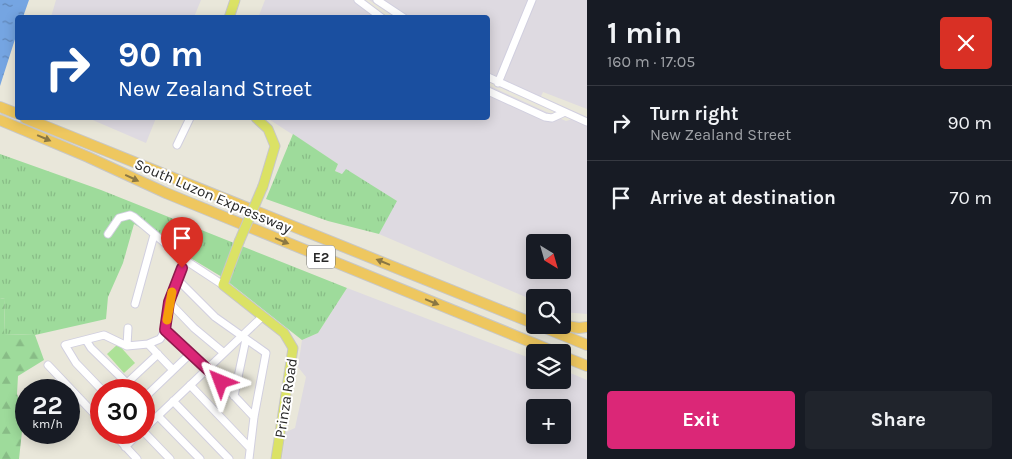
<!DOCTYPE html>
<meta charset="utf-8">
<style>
body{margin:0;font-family:Karla,sans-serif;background:#20242c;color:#f1f3f6;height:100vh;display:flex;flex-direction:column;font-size:19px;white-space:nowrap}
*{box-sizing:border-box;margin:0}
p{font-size:16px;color:#9ea1a6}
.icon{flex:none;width:28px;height:28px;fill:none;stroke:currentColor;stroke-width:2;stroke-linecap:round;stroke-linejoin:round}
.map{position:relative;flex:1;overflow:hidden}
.details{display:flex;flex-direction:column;background:#171b24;width:425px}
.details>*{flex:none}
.guide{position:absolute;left:15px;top:15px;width:475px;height:105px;border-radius:5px;box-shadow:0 2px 12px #0003;background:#1a4fa0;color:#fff;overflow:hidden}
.needle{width:32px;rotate:143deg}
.controls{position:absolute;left:526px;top:234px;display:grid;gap:10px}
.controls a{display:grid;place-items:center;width:45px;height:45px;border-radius:5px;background:#171b24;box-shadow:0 2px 12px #0003;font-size:25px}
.speed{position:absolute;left:15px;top:379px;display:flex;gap:10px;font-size:25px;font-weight:700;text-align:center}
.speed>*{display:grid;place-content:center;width:65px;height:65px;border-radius:50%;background:#171b24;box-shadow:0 2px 12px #0003;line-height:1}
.speed small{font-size:12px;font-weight:400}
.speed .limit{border:8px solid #d22;background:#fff;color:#111}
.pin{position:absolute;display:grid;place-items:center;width:42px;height:42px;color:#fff;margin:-51px -21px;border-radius:50% 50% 50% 0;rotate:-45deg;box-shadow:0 0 5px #0007}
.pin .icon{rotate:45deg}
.me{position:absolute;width:55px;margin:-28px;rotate:316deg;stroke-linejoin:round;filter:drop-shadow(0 0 4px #0008)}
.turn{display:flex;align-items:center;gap:18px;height:105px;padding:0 20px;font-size:22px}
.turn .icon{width:65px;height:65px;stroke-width:2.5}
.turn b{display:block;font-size:35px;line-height:42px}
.round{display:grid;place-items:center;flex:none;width:52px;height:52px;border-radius:5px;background:#20242c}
.summary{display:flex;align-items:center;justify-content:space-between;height:85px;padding:0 20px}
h1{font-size:30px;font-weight:700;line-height:38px}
.button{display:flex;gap:10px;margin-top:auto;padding:10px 20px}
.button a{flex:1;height:58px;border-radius:5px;background:#db2777;color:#fff;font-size:20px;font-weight:700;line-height:58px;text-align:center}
.button a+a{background:#20242c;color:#f1f3f6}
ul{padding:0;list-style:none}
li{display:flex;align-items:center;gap:15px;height:75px;padding:0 20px;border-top:1px solid #363941}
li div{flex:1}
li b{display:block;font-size:19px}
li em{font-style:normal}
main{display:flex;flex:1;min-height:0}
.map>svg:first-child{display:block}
.industrial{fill:#dedae1;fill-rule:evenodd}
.grass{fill:url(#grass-tufts)}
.forest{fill:url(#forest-firs)}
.pitch{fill:#ace197}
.water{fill:url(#water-ripples)}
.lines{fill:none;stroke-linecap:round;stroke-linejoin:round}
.minor-casing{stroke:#d1cfdf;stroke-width:9}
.major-casing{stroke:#c7c7c7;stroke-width:11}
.highway-casing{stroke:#c7c7c7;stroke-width:12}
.minor{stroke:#fff;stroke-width:7}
.major{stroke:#dbe265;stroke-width:9}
.highway{stroke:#eec75f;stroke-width:10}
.major-bridge-casing{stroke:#c7c7c7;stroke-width:11;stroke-linecap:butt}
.major-bridge{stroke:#dbe265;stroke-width:9}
.oneway{fill:#8a7743}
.route-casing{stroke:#8e194d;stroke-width:12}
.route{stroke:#db2777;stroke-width:9}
.slow{stroke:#f59e0b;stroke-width:9}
.labels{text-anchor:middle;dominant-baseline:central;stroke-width:4;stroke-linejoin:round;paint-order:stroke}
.shield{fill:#fff;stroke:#686868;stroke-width:1}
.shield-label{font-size:14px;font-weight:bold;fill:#272727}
.street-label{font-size:15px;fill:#272727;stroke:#fff}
</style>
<main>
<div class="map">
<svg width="587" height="459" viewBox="0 0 587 459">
<defs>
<pattern id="grass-tufts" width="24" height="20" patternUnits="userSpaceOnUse" patternTransform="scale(1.25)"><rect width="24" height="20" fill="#9edb9b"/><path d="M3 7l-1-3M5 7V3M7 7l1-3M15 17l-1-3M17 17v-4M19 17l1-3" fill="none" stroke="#88bc86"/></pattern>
<pattern id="forest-firs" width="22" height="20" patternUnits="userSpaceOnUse" patternTransform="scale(1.25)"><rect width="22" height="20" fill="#9edb9b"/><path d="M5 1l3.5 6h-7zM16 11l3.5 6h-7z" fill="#88bc86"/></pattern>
<pattern id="water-ripples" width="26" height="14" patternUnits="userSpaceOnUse" patternTransform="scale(1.25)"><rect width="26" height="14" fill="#75a5e2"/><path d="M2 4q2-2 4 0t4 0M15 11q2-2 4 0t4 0" fill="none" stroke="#6086b7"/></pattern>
</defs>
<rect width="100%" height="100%" fill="#e9e7da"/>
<path class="industrial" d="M56,0H201L194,17H51Z
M265,0H355L380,18H258Z
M369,0H587V109L543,92L538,103L488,78V18L395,17Z
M488,85L566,121L576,118L587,123V314L563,312L562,298H535V301L379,234L396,201L346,170L342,174L335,171L338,164L267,118H488ZM535,242H562V270H535Z
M88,118H156L146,143Z
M347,288L535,360V380H562L563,370L587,380V459H282L286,432L295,428L306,377L298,367L302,340L318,333ZM535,408H562V435H535Z"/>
<path class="grass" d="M293,134L338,164L335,171L342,174L346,169L397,201L379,234L328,221L266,199Z
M0,154L101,190L347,288L318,333L302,340L222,277L134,224L123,263L108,297L106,319L35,335L4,334L5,299L0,298Z"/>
<path class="forest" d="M0,298L5,299L4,334L35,335L44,360L18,376L17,394L24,413L19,459H0Z"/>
<path class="pitch" d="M118,344L135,363L124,373L107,354Z"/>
<path class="water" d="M0,0H29L23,17L18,18L17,33L0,86Z"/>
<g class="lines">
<g class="minor-casing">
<path id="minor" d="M358,0L382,18
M377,0L404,18
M488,77L587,122
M498,83L532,0
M488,91L545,117L552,118L563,113
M177,145L190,118
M108,234L119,218L130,215L134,217L185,260L223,285
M177,279L215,317L266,353L254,417L249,459
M169,302L194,328L224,353
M135,304L154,235
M165,331L208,368L254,417
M86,340L91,348L134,390
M148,344L173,370
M127,346L128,328
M48,365L101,421
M127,383L158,354
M190,385L250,448
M102,390L76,363L65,345L104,335L127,346L148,344L160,339L165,331L169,302L182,268
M234,396L246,339
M144,398L190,354
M173,401L229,459
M158,416L200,459
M144,429L262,317
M112,432L137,459
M144,432L170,459
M125,447L140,432"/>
</g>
<g class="major-casing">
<path id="major" d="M229,18L235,0
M256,118L268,129L275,146L263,186
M239,242L223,285L284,333L293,348L276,459"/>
</g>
<g class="highway-casing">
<path id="highway" d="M0,107L18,114
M25,118L535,324
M0,120L88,157L166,193L555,352
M538,325L587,345
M560,325L579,328L587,327
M562,356L587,366"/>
</g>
<use href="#minor" class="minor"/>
<use href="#major" class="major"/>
<use href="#highway" class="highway"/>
<g class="major-bridge-casing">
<path id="major-bridge" d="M239,242L263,186"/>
</g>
<use href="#major-bridge" class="major-bridge"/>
</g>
<defs><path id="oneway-solid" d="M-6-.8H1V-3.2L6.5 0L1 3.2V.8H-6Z" transform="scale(1.25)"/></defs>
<g class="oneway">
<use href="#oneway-solid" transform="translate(44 138) rotate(23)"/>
<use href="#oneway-solid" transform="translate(132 178) rotate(25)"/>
<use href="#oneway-solid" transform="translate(282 241) rotate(22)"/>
<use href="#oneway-solid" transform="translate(383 262) rotate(-158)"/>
<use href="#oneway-solid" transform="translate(432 302) rotate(22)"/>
</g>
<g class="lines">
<g class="route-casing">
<path id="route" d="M182,268L169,302L165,330L221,382"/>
</g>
<use href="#route" class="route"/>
<path class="slow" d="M167,320L172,292"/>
</g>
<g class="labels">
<rect class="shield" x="307" y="245.5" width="28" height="23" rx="4"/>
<g class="shield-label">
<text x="321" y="257">E2</text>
</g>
<g class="street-label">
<text transform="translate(213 196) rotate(23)">South Luzon Expressway</text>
<text transform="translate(286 398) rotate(-81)">Prinza Road</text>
</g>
</g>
</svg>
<div class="controls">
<a><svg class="needle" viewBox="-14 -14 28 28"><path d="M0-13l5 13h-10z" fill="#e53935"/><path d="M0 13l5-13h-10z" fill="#9ea1a6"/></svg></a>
<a><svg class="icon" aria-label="search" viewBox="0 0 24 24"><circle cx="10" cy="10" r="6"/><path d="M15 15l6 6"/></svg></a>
<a><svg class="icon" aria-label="layers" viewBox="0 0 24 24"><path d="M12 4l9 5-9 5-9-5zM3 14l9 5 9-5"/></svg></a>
<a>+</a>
</div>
<div class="speed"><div>22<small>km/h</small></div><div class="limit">30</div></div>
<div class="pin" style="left:182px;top:268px;background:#d93025"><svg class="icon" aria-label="arrive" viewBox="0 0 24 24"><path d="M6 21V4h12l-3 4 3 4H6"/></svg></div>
<svg class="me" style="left:221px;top:382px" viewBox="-20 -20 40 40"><path d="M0-17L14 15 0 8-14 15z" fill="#db2777" stroke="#fff" stroke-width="4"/></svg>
<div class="guide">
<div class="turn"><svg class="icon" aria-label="right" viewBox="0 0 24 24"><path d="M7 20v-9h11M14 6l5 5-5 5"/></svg><div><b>90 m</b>New Zealand Street</div></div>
</div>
</div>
<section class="details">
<div class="summary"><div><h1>1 min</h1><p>160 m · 17:05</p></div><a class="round" style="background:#d93025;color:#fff"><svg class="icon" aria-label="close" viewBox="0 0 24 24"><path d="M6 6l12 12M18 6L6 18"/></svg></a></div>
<ul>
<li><svg class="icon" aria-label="right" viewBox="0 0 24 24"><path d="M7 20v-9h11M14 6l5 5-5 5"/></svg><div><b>Turn right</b><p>New Zealand Street</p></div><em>90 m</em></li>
<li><svg class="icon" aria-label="arrive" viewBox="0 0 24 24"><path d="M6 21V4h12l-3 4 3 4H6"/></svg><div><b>Arrive at destination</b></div><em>70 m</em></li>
</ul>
<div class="button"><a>Exit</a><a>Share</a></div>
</section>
</main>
